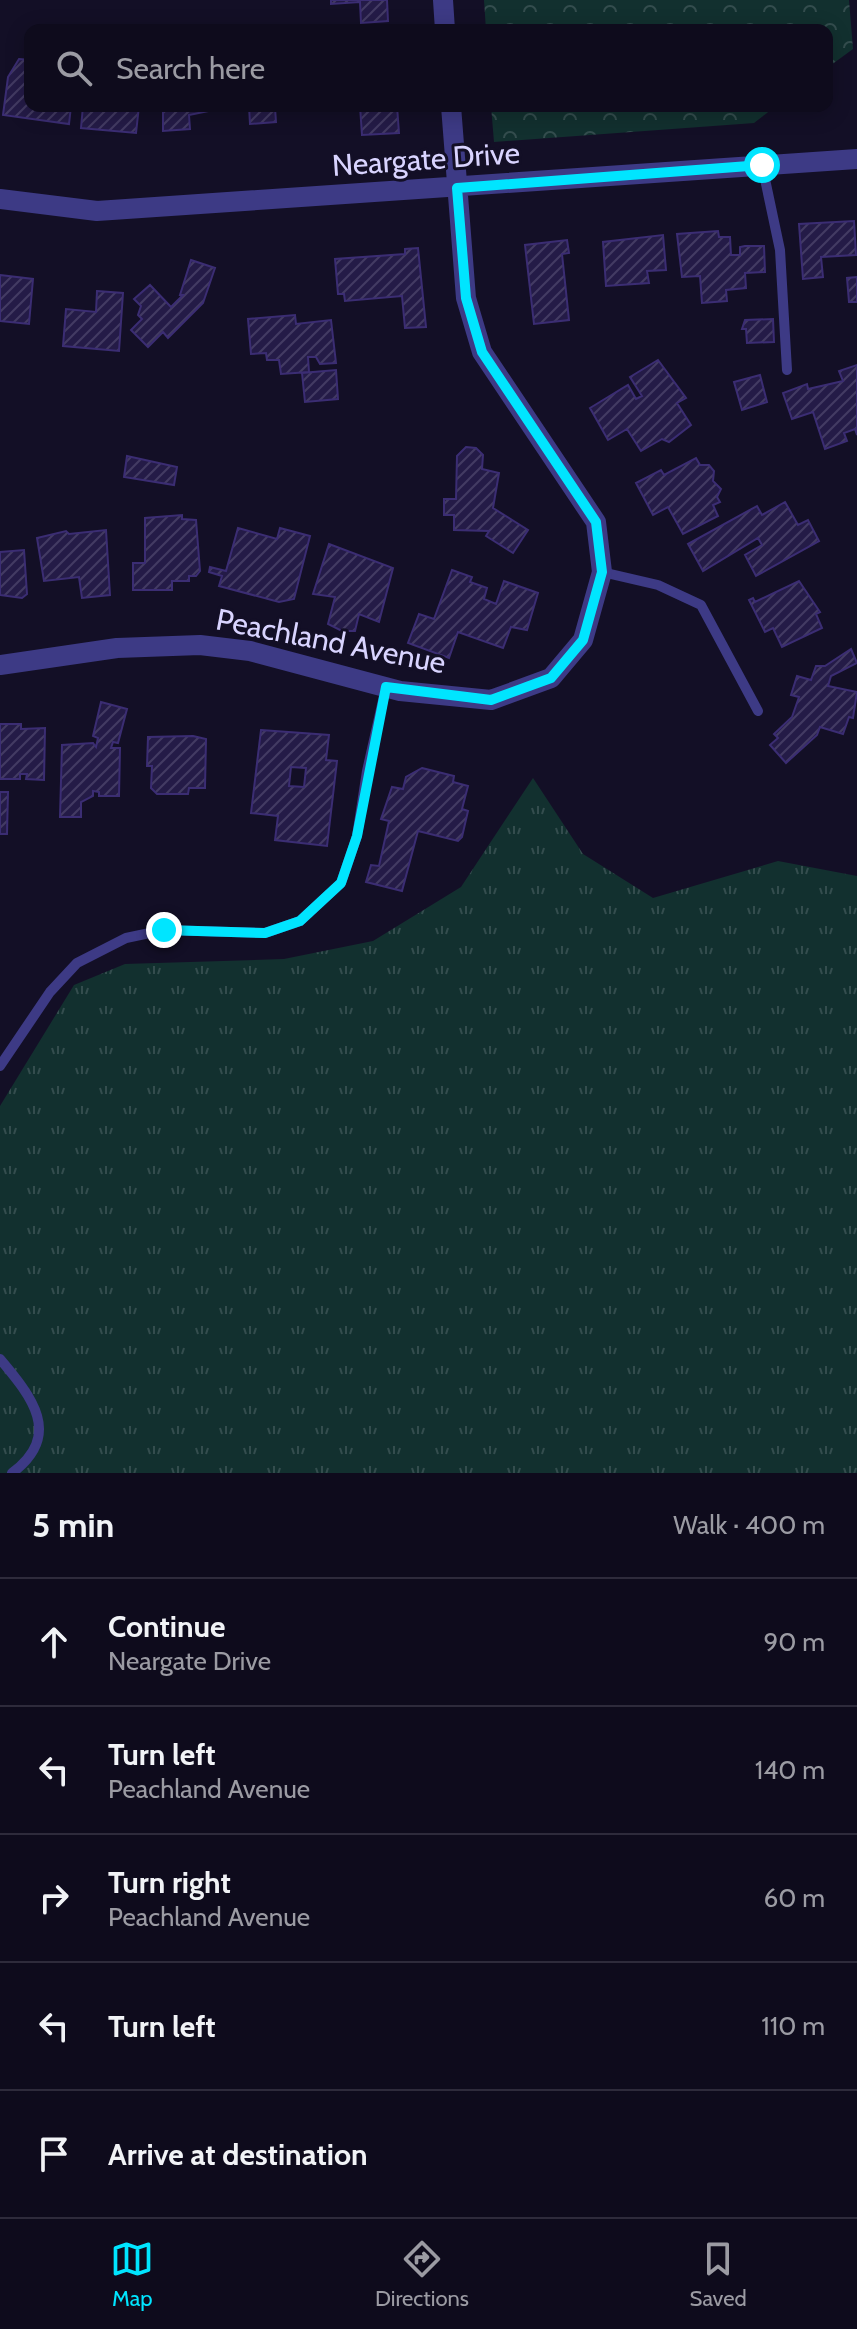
<!DOCTYPE html>
<meta charset="utf-8">
<style>
:root{--surface:#0e0b1c;--page:#1c1929;--text:#f1f3f6;--muted:#9b9ba3;--line:#2e2b3b;--accent:#00e5ff}
body{margin:0;font-family:Cabin,sans-serif;background:var(--page);color:var(--text)}
.stop{position:absolute;width:24px;height:24px;margin:-18px;border:6px solid #00e5ff;border-radius:50%;background:#fff}
.stop.end{background:#00e5ff;border-color:#fff;box-shadow:0 2px 8px #0008}
.list{margin:0;padding:0;list-style:none}
h2{display:flex;justify-content:space-between;align-items:center;height:104px;margin:0;padding:0 32px;font-size:34px}
h2 small{font-size:26px;font-weight:400;color:var(--muted)}
.list li{display:grid;grid-template-columns:52px 1fr auto;gap:24px;align-items:center;box-sizing:border-box;height:128px;padding:0 32px;border-top:2px solid var(--line)}
.list b{display:block;font-size:30px;white-space:nowrap}
.list p{margin:0;font-size:26px;white-space:nowrap;color:var(--muted)}
.list em{font-size:26px;font-style:normal;color:var(--muted)}
.icon{flex:none;width:44px;height:44px;fill:none;stroke:currentColor;stroke-width:2;stroke-linecap:round;stroke-linejoin:round}
.map{position:relative;flex:none;width:857px;height:1473px;overflow:hidden}
.search{position:absolute;background:var(--surface);box-shadow:0 4px 20px #0003;left:24px;right:24px;top:24px;height:88px;display:flex;align-items:center;gap:20px;box-sizing:border-box;padding:0 28px;border-radius:16px;color:var(--muted);font-size:30px}
.sheet{height:744px;background:var(--surface)}
nav{display:flex;justify-content:space-around;align-items:center;box-sizing:border-box;height:112px;border-top:2px solid var(--line);background:var(--surface);font-size:22px;color:var(--muted)}
nav a{display:grid;justify-items:center;gap:4px}
nav .on{color:var(--accent)}
.map>svg:first-child{display:block}
</style>
<div class="map">
<svg width="857" height="1473" viewBox="0 0 857 1473">
<defs>
<pattern id="grass-tufts" width="24" height="20" patternUnits="userSpaceOnUse" patternTransform="scale(2)"><rect width="24" height="20" fill="#12302f"/><path d="M3 7l-1-3M5 7V3M7 7l1-3M15 17l-1-3M17 17v-4M19 17l1-3" fill="none" stroke="#344d4e"/></pattern>
<pattern id="park-crowns" width="20" height="18" patternUnits="userSpaceOnUse" patternTransform="scale(2)"><rect width="20" height="18" fill="#12302f"/><path d="M2 6a3 3 0 1 1 6 0M12 15a3 3 0 1 1 6 0" fill="none" stroke="#344d4e"/></pattern>
<pattern id="building-hatch" width="6" height="6" patternUnits="userSpaceOnUse" patternTransform="scale(2)"><rect width="6" height="6" fill="#241b47"/><path d="M-1 1l2-2M0 6l6-6M5 7l2-2" fill="none" stroke="#433b63"/></pattern>
</defs>
<rect width="100%" height="100%" fill="#130f26"/>
<path fill="url(#grass-tufts)" d="M533 778 583 854 653 898 778 861 857 876V1473H0V1106L74 985 125 964 284 959 373 941 461 887Z"/>
<path fill="url(#park-crowns)" d="M484 0H849L853 49 827 68V30H486Z
M491 106H776L754 123 494 142Z"/>
<path fill="url(#building-hatch)" stroke="#3b2d73" stroke-width="2" fill-rule="evenodd" d="M331 0H387L388 21 361 23 360 2 331 4Z
M19 59 30 60V106H71L69 124 3 115 8 77Z
M83 106H139L136 133 81 128Z
M163 106H233L189 115 190 129 163 131Z
M249 106H297L275 108 276 122 250 124Z
M360 106H397L399 133 362 135Z
M854 221 856 255 821 257 823 277 803 279 799 224Z
M718 231 719 237H730L731 255H740V247L745 246H764L765 272 745 273 746 288 726 290 727 301 702 303 700 276 682 277 677 234Z
M663 235 666 270 647 271 649 283 606 286 603 242Z
M567 240 569 253 562 254 569 320 534 324 525 245Z
M418 248 426 327 405 328 402 296 345 301 344 294H338L335 259 405 254V249Z
M191 260 215 268 203 303 168 338 163 332 148 347 131 330 142 319 138 315 141 306 134 299 150 285 171 307 183 295H180Z
M0 275 33 279 29 324 0 321Z
M857 277V302H849L847 278Z
M97 291 123 293 119 351 63 346 66 309 96 312Z
M295 315 296 324 331 320 336 363 320 364 316 357H308L309 372 281 374 279 360H267L266 353 251 354 248 319Z
M773 319 774 342 747 343 746 329H742L745 320Z
M658 360 686 398 677 403 691 425 669 442 662 439 641 451 627 429 608 440 590 408 628 385 636 399 642 396 630 377Z
M857 365V435L855 429 844 433 847 441 825 449 813 412 792 419 783 393 807 384 808 389 843 381 839 371Z
M336 370 338 399 305 402 302 373Z
M760 375 767 402 742 410 734 382Z
M466 447 476 448 483 455 482 469 499 473 493 508 528 530 513 553 486 536 489 531 454 530V515H444V499H456L457 456Z
M127 456 177 467 174 485 124 477Z
M696 458 700 465H709L714 471 713 481 721 489 717 497 720 502 713 505 718 516 683 534 668 507 653 515 636 483 661 470 664 475Z
M785 502 798 525 808 520 819 541 756 576 745 555 762 545 758 538 703 571 688 544 757 506 762 515Z
M182 515V519L196 520 200 571 196 576H189V581H172V590H133V563H145V518Z
M238 528 277 539 280 528 310 536 294 599 279 602 219 586 222 576 209 572 210 567 226 571Z
M106 530 110 595 82 598 79 577 44 581 37 538 66 531 69 534Z
M329 544 393 568 379 622 359 614 355 631H342L328 624 335 597 313 594Z
M24 550 27 594 22 598 0 595V552Z
M452 570 472 577 470 582 487 588 484 599 496 604 504 581 538 593 527 630 511 627 503 648 458 632 449 658 408 643 419 614 434 619Z
M799 581 820 612 816 614 822 628 782 647 773 628 765 632 749 600 753 598 755 602Z
M851 649 857 663 831 676 828 686 857 692 853 718 849 717 843 734 820 727 817 735 786 763 770 745 778 738 774 734 792 717 799 697 791 695 797 676 811 680 816 666H825Z
M101 702 127 709 118 743 113 742 111 748H120L119 796H99V792L93 791V796L81 802V817H60L62 745 93 743 96 747 98 738 93 736Z
M0 724H21V729L45 728 44 780 26 779 27 774H20V779H0Z
M261 730 329 735 326 760 337 761 327 846 275 840 278 816 251 813ZM291 767 306 768 304 787 289 786Z
M193 736 206 739 205 788H189L188 794H157L151 788 152 766H147L148 737Z
M422 768 454 776 453 782 468 786 462 809 468 811 462 837 458 841 418 831 402 891 366 882 371 865 379 866 389 821 381 819 392 787 403 789 406 777Z
M0 792H8L7 834H0Z"/>
<g fill="none" stroke-linecap="round" stroke-linejoin="round">
<path stroke="#3d3a85" stroke-width="10" d="M762 165 780 250 787 370
M602 572 658 585 701 605 758 711
M0 1066 50 992 77 963 126 938 164 930 265 933 300 921 341 883 357 836 367 771 386 687
M0 1359C32 1397 63 1435 12 1473"/>
<path stroke="#3d3a85" stroke-width="20" d="M443 0 445 30
M0 199 97 211 857 159
M0 665 117 648 200 645 250 651 400 691 491 700 551 678 583 640 602 572 596 522 482 352 466 298 451 106"/>
</g>
<g fill="none" stroke-linecap="round" stroke-linejoin="round">
<path stroke="#00e5ff" stroke-width="10" d="M164 930 265 933 300 921 341 883 357 836 386 687 491 700 551 678 583 640 602 572 596 522 482 352 466 298 457 188 762 165"/>
</g>
<g text-anchor="middle" dominant-baseline="central" stroke-width="6" stroke-linejoin="round" paint-order="stroke">
<g font-size="30" fill="#d9d4ff" stroke="#130f26">
<text transform="translate(426 159) rotate(-4)">Neargate Drive</text>
<text transform="translate(331 641) rotate(11)">Peachland Avenue</text>
</g>
</g>
</svg>
<div class="stop" style="left:762px;top:165px"></div>
<div class="stop end" style="left:164px;top:930px"></div>
<div class="search"><svg class="icon" aria-label="search" viewBox="0 0 24 24"><circle cx="10" cy="10" r="6"/><path d="M15 15l6 6"/></svg>Search here</div>
</div>
<section class="sheet">
<h2>5 min<small>Walk · 400 m</small></h2>
<ul class="list">
<li><svg class="icon" aria-label="ahead" viewBox="0 0 24 24"><path d="M12 20V5M6 11l6-6 6 6"/></svg><div><b>Continue</b><p>Neargate Drive</p></div><em>90 m</em></li>
<li><svg class="icon" aria-label="left" viewBox="0 0 24 24"><path d="M17 20v-9H6M10 6l-5 5 5 5"/></svg><div><b>Turn left</b><p>Peachland Avenue</p></div><em>140 m</em></li>
<li><svg class="icon" aria-label="right" viewBox="0 0 24 24"><path d="M7 20v-9h11M14 6l5 5-5 5"/></svg><div><b>Turn right</b><p>Peachland Avenue</p></div><em>60 m</em></li>
<li><svg class="icon" aria-label="left" viewBox="0 0 24 24"><path d="M17 20v-9H6M10 6l-5 5 5 5"/></svg><div><b>Turn left</b></div><em>110 m</em></li>
<li><svg class="icon" aria-label="arrive" viewBox="0 0 24 24"><path d="M6 21V4h12l-3 4 3 4H6"/></svg><div><b>Arrive at destination</b></div></li>
</ul>
</section>
<nav>
<a class="on"><svg class="icon" aria-label="map" viewBox="0 0 24 24"><path d="M3 6l6-2 6 2 6-2v14l-6 2-6-2-6 2zM9 4v14M15 6v14"/></svg>Map</a>
<a><svg class="icon" aria-label="directions" viewBox="0 0 24 24"><path d="M12 3l9 9-9 9-9-9zM9 14v-3h6M13 9l2 2-2 2"/></svg>Directions</a>
<a><svg class="icon" aria-label="saved" viewBox="0 0 24 24"><path d="M7 4h10v16l-5-4-5 4z"/></svg>Saved</a>
</nav>
